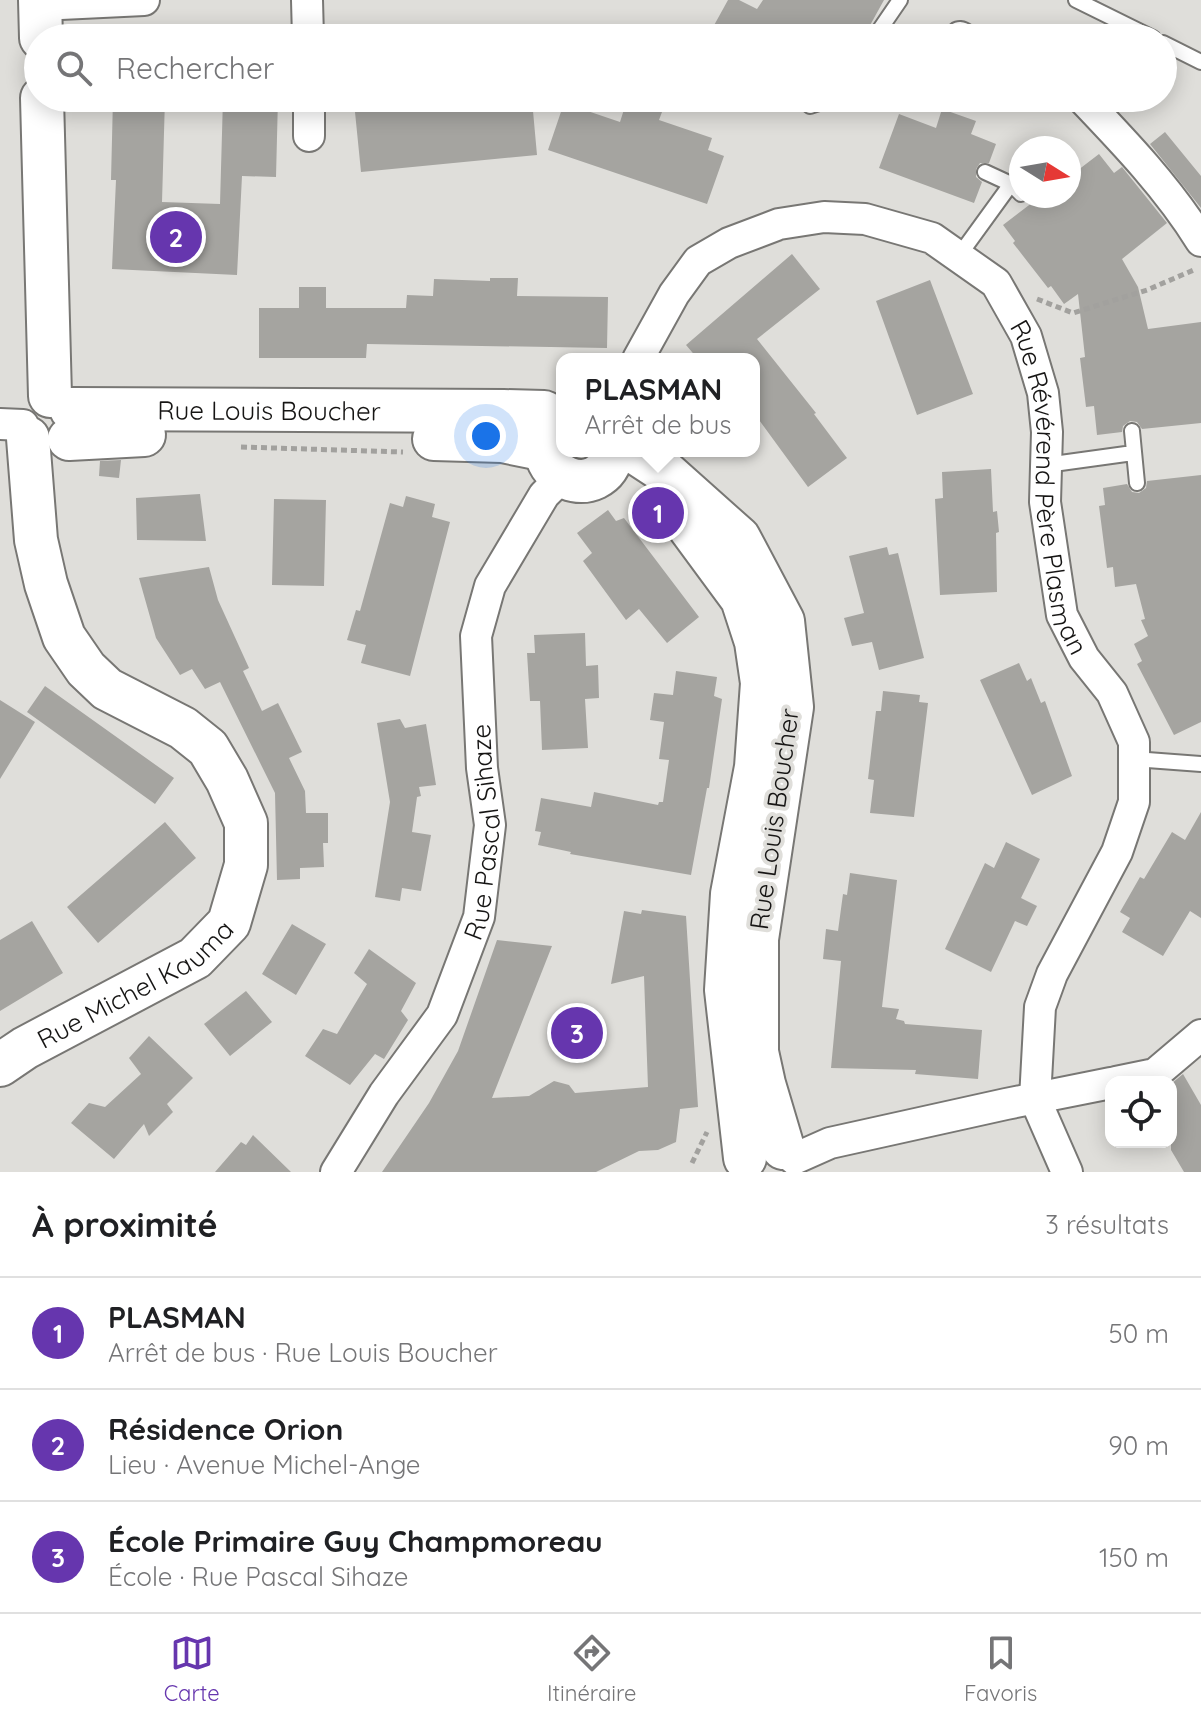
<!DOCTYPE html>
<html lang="fr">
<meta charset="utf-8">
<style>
:root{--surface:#fff;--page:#f6f6f6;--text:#202124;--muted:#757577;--line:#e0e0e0;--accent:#6636ae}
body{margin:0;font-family:Quicksand,sans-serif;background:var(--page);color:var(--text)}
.controls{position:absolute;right:24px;bottom:24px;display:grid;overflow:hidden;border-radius:16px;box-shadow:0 4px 20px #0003}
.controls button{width:72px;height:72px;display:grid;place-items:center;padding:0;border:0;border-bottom:2px solid var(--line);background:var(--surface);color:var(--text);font:40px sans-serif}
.compass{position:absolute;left:1009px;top:136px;width:72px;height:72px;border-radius:50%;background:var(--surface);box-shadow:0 4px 20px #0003;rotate:101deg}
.you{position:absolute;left:486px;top:436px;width:28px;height:28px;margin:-20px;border:6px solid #fff;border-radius:50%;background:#1a73e8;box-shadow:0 0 0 12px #1a73e833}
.badge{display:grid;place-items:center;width:52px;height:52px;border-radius:50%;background:var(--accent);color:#fff;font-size:26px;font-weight:700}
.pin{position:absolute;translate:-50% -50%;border:4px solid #fff;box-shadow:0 2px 8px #0006}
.popup{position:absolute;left:556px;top:353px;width:204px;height:104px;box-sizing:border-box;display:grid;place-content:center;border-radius:16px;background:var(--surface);filter:drop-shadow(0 2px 6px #0005);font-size:26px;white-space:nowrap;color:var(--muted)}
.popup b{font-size:30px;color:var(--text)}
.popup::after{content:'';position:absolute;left:50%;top:100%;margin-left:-16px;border:16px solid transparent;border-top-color:var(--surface)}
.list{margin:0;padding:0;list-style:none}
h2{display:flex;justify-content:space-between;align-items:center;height:104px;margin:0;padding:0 32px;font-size:34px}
h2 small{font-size:26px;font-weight:400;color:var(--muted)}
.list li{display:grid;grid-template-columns:52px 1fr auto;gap:24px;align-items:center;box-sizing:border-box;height:112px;padding:0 32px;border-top:2px solid var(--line)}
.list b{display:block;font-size:30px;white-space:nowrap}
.list p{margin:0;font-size:26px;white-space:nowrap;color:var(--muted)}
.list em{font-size:26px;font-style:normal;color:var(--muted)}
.icon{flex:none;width:44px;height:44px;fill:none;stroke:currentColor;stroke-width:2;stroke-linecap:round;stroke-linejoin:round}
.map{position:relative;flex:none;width:1201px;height:1172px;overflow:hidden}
.search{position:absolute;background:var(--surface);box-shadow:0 4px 20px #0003;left:24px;right:24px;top:24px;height:88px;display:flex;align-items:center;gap:20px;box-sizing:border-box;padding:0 28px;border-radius:44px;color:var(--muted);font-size:30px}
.sheet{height:440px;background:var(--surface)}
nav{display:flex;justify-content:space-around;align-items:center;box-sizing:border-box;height:112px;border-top:2px solid var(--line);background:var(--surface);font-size:22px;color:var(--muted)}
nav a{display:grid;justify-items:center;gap:4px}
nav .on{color:var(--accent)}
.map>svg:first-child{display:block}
</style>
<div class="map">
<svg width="1201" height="1172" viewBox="0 0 1201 1172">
<rect width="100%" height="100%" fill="#dfdeda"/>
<path fill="#a5a4a0" d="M728 0H739L757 9 763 0H884L863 38H707Z
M113 98H165L162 202 220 204 223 98H278L276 177 242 176 237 275 112 269 116 180H111Z
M407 98H510V103L532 100 537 155 361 172 354 102Z
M627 100 662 112 659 120 712 138 708 150 724 156 707 204 548 150 564 103 620 122Z
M942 109 976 121 971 134 996 144 989 163H980L976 169V177L982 182 974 203 879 168 899 114 936 128Z
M1165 132 1201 176V208L1150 144Z
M1099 154 1114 173 1122 167 1167 223 1122 259 1138 287 1148 329 1201 322V423L1142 429 1137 422 1130 421 1123 426 1122 432 1097 435 1094 406 1086 407 1080 358 1085 357 1078 294 1064 304 1051 286 1048 288 1013 243 1015 241 1003 225 1041 196H1069V177Z
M792 254 820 289 757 339 816 413 814 414 847 458 808 487 754 413V359H698L686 345Z
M490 278H518L517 296 608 297 607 348 367 344 366 358H259V308H299V287H326V308H406L407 295 433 296 434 279 490 281Z
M930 280 973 394 917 415 876 301Z
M121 460 119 478 99 476 100 461Z
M991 469 993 512 997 511 999 532 996 533 997 592 940 595 935 499 943 498 942 472Z
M1201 475V722L1174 735 1137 664 1142 661 1134 644 1148 636 1141 620 1145 619 1136 584 1115 587 1113 567 1107 568 1099 506 1105 505 1103 488 1127 484 1132 492 1139 493 1146 488 1147 481Z
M200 494 206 541 137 540 136 498Z
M406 496 435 504 432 517 450 522 410 676 361 663 366 645 347 640 356 610 360 611 390 503 403 507Z
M274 499 326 500 324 586 272 585Z
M608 510 616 521 624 518 699 617 667 643 639 609 626 620 583 561 592 553 577 533Z
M887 547 889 555 898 553 924 658 879 670 872 642 852 646 844 618 864 613 849 556Z
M209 567 218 600 249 668 243 671 262 711 278 703 302 752 289 758 305 791 306 813H328V843H323L324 867 300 868V879L277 880 275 793 220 682 205 689 192 669 180 675 156 638 139 578Z
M585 633 586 666 598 665 599 698 585 699 588 748 542 750 540 701H530L527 653H535L534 635Z
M1019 663 1027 681 1031 678 1041 703 1045 701 1072 776 1032 795 980 680Z
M676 671 717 677 714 696 722 699 709 788H707L691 875 570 854 571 852 538 845 541 832 535 831 541 798 591 807 594 792 658 805 659 802H663L669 760 659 759 664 722 650 720 654 693 673 695Z
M45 686 174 778 155 804 27 712Z
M883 691 920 695 919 702 928 703 914 817 870 813 874 780 868 779 876 711H881Z
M0 700 35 722 0 779Z
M400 719 405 728 426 724 436 785 419 787 421 796 417 797 412 832 431 835 421 891 402 888 400 901 375 897 390 802 377 723Z
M1201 812V918L1190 911 1163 956 1122 932 1130 918 1120 912 1140 877 1144 879 1172 832 1185 840Z
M165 822 196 858 98 943 67 907Z
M1006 842 1040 859 1021 898 1037 906 1027 926 1015 921 991 972 945 949 985 863 994 868Z
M850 873 897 880 882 1007 899 1009 896 1019 904 1021 905 1024 982 1030 978 1079 915 1074 916 1070 831 1068 841 961 823 959 826 929 838 931 843 894 847 895Z
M642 910 686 916 698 1107 680 1109 676 1142 658 1150 639 1151 596 1172H382L429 1103 458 1051 497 940 552 946 492 1098 529 1096 554 1081 569 1085 575 1093 648 1087 644 976 611 984 624 911 641 914Z
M32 921 63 973 0 1011V940Z
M292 924 326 944 296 995 262 974Z
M369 949 416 983 401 1011 408 1020 384 1059 375 1054 350 1085 305 1056 323 1029 337 1034 367 984 354 973Z
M246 991 272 1022 230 1056 204 1024Z
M149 1036 193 1078 167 1104 173 1112 149 1136 144 1124 114 1159 71 1123 89 1103 105 1107 141 1074 129 1058Z
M1183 1074 1201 1105V1172H1184L1171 1150V1084Z
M253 1135 291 1172H215L241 1142 246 1145Z"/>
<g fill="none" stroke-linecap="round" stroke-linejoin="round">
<defs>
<path id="lane" d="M1076 0 1153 38
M874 38 900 0
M1163 43 1201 62
M810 106 834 98
M985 172 1011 184 1021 194
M958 257 1011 184
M1132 431 1137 483
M1046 465 1133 453
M1134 759 1201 764"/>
<g id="street">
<path d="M307 0 308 38"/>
<path d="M40 5 144 0"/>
<path d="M960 37 962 38"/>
<path d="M309 98V136"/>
<path d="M1082 98C1125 143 1168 188 1201 241"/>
<path id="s1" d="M638 359 674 294 698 261 729 243 779 224 824 217 865 219 932 238 996 283 1026 336 1043 393 1047 432 1045 502 1062 615 1084 658 1112 693 1134 742V802L1117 852 1052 974 1040 1007 1035 1099 1067 1172"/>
<path d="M0 424 23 425"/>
<path d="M1116 1082 1155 1074 1201 1035"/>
<path d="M794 1159 830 1143 1006 1104 1111 1083"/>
<path id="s2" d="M336 1172 384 1094 442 1015 479 917 490 825 482 768 476 636 490 586 544 495 562 477"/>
</g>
<g id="secondary">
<path d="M40 0 41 38"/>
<path d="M42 98 50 396"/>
<path id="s3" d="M71 409 504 411 544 412 560 420"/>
<path d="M554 426C520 476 604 507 613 451"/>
<path d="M69 439 144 435"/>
<path d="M434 439 502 441 546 450"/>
<path d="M633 451 665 472 739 538 783 621 792 707 757 939V1052L764 1084 783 1148"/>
<path d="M665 505 686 523 742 599 756 642 762 683 756 767 732 894 726 990 745 1158"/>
<path id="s4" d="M0 1065 25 1048 195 958 229 923 246 865V823L227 780 208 748 183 728 107 689 86 669 64 637 46 584 36 540 28 438"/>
</g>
</defs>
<use href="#lane" stroke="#787774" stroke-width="18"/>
<use href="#street" stroke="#787774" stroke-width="34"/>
<use href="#secondary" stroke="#787774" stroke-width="46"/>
<path stroke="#a2a19e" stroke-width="5" stroke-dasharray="6 4" stroke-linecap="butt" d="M1037 299 1073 313 1147 290 1196 269
M241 447 403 452
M692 1163 707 1132"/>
<use href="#lane" stroke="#fff" stroke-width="14"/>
<use href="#street" stroke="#fff" stroke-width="30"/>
<use href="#secondary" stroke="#fff" stroke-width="42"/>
</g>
<g text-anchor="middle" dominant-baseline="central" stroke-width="8" stroke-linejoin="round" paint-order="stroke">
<g font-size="26" fill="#161514" stroke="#dfdeda">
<text stroke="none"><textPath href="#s3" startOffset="198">Rue Louis Boucher</textPath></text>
<text stroke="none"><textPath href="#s1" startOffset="654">Rue Révérend Père Plasman</textPath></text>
<text transform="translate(774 819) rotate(-82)">Rue Louis Boucher</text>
<text stroke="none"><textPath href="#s2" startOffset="380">Rue Pascal Sihaze</textPath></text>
<text stroke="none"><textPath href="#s4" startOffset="158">Rue Michel Kauma</textPath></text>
</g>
</g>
</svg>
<div class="controls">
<button><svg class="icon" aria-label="locate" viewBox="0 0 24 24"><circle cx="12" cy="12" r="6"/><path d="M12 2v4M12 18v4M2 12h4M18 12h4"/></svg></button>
</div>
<svg class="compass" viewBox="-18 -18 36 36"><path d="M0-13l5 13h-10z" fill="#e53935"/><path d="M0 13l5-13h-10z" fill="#757577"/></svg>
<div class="you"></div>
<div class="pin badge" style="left:658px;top:513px">1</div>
<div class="popup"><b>PLASMAN</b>Arrêt de bus</div>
<div class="pin badge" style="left:176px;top:237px">2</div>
<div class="pin badge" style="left:577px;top:1033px">3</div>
<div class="search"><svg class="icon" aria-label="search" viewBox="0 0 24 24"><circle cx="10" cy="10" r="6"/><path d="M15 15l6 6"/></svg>Rechercher</div>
</div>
<section class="sheet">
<h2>À proximité<small>3 résultats</small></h2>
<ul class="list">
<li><span class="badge">1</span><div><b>PLASMAN</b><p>Arrêt de bus · Rue Louis Boucher</p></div><em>50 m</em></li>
<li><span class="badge">2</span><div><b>Résidence Orion</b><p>Lieu · Avenue Michel-Ange</p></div><em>90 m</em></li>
<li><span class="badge">3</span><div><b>École Primaire Guy Champmoreau</b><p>École · Rue Pascal Sihaze</p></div><em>150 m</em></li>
</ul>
</section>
<nav>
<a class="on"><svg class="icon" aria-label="map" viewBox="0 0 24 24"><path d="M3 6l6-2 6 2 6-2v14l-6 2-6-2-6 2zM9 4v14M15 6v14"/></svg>Carte</a>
<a><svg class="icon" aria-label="directions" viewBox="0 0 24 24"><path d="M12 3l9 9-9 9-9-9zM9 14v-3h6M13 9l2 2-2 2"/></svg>Itinéraire</a>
<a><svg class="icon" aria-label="saved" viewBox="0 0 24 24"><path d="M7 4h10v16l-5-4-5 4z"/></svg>Favoris</a>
</nav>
